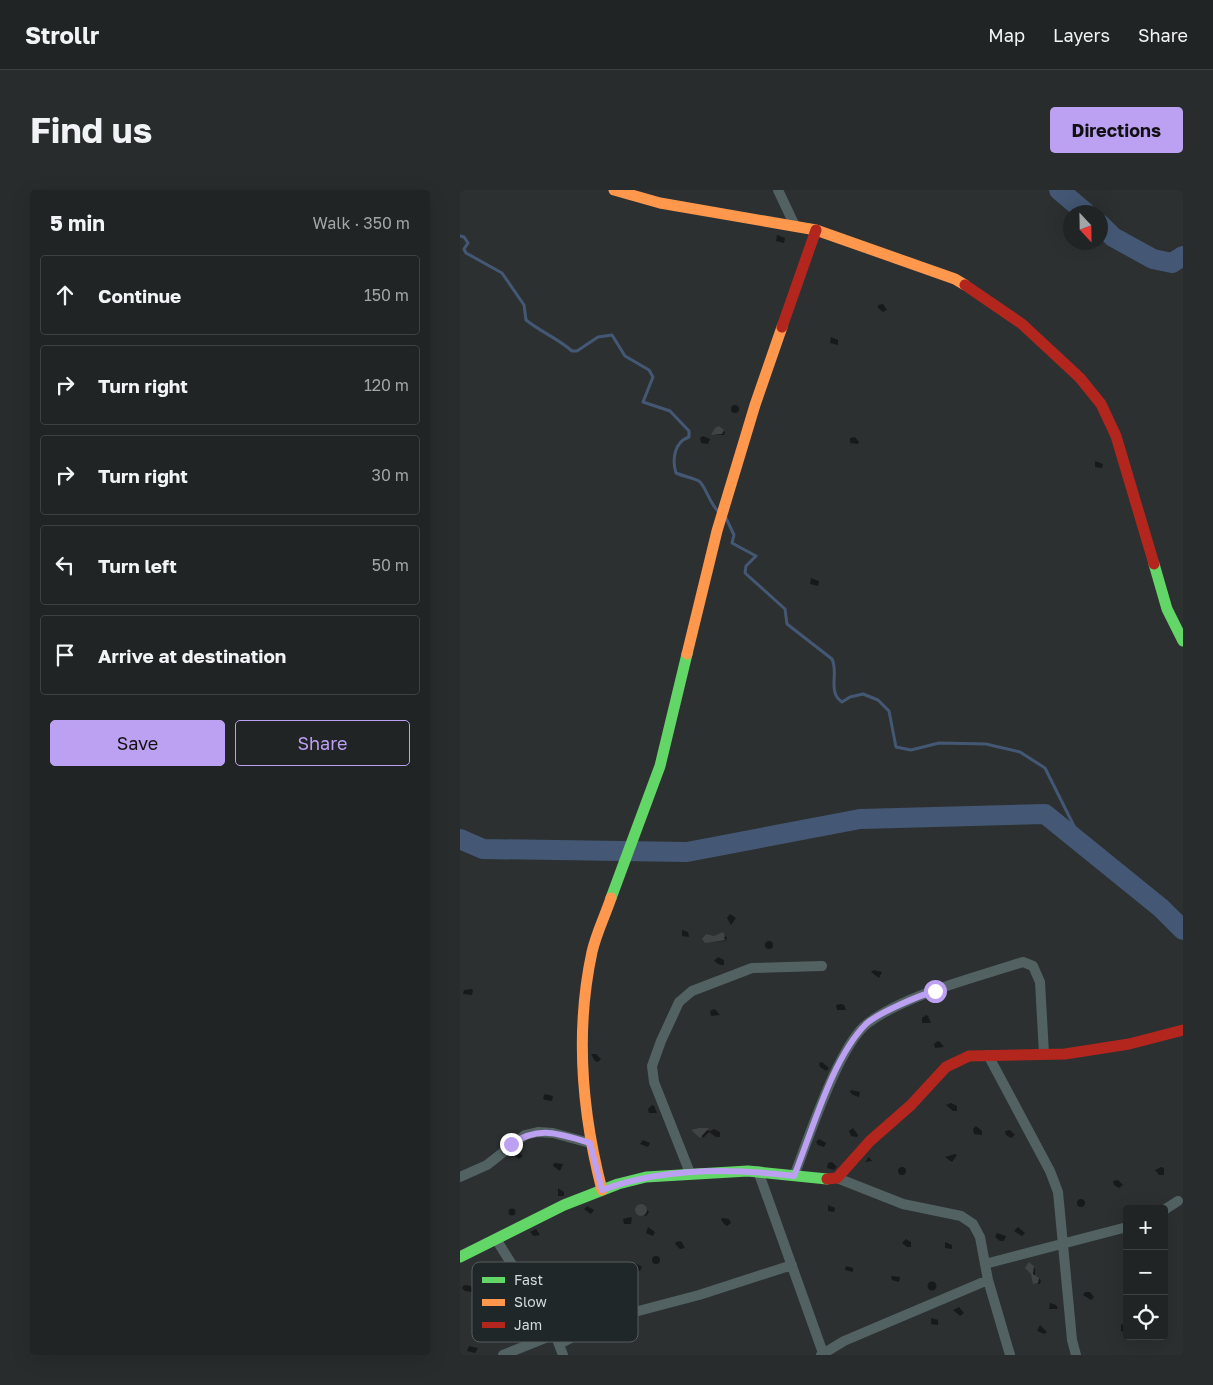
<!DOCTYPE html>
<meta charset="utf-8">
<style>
:root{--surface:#212425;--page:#292c2d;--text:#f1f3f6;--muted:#a2a4a7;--line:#3e4142;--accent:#bca0f2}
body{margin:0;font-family:"Golos Text",sans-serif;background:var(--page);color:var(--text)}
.controls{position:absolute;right:15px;bottom:15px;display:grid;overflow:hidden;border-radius:5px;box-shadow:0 5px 20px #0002}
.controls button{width:45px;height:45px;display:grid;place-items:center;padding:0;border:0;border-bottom:1px solid var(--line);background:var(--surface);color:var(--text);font:25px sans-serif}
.compass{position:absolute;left:603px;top:15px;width:45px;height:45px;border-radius:50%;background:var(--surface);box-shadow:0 5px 20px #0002;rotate:158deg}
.stop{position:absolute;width:15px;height:15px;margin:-11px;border:4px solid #bca0f2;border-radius:50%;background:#fff}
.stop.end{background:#bca0f2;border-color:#fff;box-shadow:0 1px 5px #0008}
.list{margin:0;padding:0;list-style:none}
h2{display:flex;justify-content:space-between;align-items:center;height:65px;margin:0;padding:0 20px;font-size:21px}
h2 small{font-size:16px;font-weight:400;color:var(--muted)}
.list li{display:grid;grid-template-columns:32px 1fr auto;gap:15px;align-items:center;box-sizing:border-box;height:80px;margin:0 10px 10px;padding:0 10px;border:1px solid var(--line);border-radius:5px}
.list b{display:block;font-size:19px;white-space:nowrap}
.list em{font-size:16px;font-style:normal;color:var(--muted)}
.actions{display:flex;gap:10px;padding:15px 20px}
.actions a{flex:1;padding:11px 0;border:1px solid var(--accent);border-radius:5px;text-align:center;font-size:18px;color:var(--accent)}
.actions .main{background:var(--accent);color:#111}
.icon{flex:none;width:28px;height:28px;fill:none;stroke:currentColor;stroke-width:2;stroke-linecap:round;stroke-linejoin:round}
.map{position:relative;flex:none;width:723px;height:1165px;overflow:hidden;border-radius:5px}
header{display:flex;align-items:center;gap:30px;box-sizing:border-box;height:70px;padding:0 25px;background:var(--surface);border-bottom:1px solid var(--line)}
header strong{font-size:24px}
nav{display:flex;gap:28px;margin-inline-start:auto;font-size:18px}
.intro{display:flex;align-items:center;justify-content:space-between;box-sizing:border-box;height:120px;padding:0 30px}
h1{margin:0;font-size:35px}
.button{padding:12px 22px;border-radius:5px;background:var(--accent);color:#111;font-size:18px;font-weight:700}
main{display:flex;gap:30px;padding:0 30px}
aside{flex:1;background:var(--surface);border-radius:5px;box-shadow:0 5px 20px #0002}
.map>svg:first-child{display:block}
</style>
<header>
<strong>Strollr</strong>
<nav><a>Map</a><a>Layers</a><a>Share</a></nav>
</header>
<div class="intro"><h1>Find us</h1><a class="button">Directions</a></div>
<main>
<aside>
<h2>5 min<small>Walk · 350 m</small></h2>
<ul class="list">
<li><svg class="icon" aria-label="ahead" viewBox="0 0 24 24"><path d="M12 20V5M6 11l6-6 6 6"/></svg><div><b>Continue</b></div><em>150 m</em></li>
<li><svg class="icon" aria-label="right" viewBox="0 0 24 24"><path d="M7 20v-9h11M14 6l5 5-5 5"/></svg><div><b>Turn right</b></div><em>120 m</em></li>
<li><svg class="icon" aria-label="right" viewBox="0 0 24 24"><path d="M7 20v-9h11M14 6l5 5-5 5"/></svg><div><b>Turn right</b></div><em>30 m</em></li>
<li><svg class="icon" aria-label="left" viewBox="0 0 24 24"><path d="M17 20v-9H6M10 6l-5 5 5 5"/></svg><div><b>Turn left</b></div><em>50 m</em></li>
<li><svg class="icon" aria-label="arrive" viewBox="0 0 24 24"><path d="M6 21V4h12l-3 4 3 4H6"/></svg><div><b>Arrive at destination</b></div></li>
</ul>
<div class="actions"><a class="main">Save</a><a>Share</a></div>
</aside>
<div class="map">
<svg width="723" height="1165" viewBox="0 0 723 1165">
<rect width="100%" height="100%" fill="#2c3031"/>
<path fill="#0007" d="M317 45 325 48 324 53 316 51Z
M423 114 427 120 423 122 418 118V115Z
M371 147 378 150V155L370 153Z
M271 219a4 4 0 1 1 8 0a4 4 0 1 1-8 0Z
M261 239 265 242 264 245H253Z
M243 246 250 249 248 254 241 253 240 248Z
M395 247 399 252 398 254 390 253V248Z
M635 271 643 274 642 278 635 277Z
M351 388 359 391 358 396 350 394Z
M270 724 276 728 271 735 267 728Z
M222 740 228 742 229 747 222 746Z
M263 743 267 748 266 751 246 752Z
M305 755a4 4 0 1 1 8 0a4 4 0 1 1-8 0Z
M258 767 264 770V775H260L254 771Z
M414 780 422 782 419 788 411 782Z
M11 799 13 800 12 805 3 804 4 800Z
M381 814 384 815 386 820H377L376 815Z
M254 819 256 820 260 825 251 826 250 821Z
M466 825 468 826 471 833H462V828Z
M478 851 480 852 484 857 475 858 474 854Z
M131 864H136L141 869 138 872 135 871Z
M362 872 369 878 366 881 360 877 359 873Z
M391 900 400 902 399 907 393 905 390 902Z
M85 904 93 906 92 911 85 910 83 908Z
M491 913 497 916V921H493L486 915Z
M192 915 194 916 197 923H189L188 919Z
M516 936 522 941V945L514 944 513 939Z
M393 938 398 945 397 947 391 946 389 941Z
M239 939 251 941 254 939 260 942V947H256L249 942 243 948Z
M550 940 555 945 551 948 546 945 545 941Z
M359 949 366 953 364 957 358 955 356 952Z
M183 950 190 953 188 957 180 954Z
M58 961 63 966 59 969 53 965Z
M495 964 497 965 492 972 485 967Z
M409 967 412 971 405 972Z
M372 972 377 977 374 980 367 978 368 973Z
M94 973 103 974 100 981 93 976Z
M701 977 704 978V985H699L695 980Z
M438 981a4 4 0 1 1 8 0a4 4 0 1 1-8 0Z
M658 990 663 995 659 998 654 995 653 991Z
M98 998 104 1002V1006H98Z
M617 1013a4 4 0 1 1 8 0a4 4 0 1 1-8 0Z
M368 1015 375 1018 374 1022 368 1021Z
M127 1016 134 1020 131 1024 124 1019Z
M184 1016 189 1022 186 1026 176 1023 178 1017Z
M48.5 1022a3.5 3.5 0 1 1 7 0a3.5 3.5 0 1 1-7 0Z
M170 1027 172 1028 171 1034H164L163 1029Z
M262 1028 269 1029 271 1033 267 1036 265 1035 261 1030Z
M188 1037 195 1042 193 1046 186 1043Z
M558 1037 565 1043 562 1046 554 1041Z
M76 1039 80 1045 74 1046 70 1042Z
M537 1043 546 1046 544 1051H540L535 1047Z
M446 1049 451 1052V1057H447L442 1053Z
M221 1051 225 1058 220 1059 215 1054 216 1052Z
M485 1052 492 1055V1059L485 1058Z
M192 1070a4 4 0 1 1 8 0a4 4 0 1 1-8 0Z
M175 1073 182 1077 180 1081 173 1079Z
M572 1075 575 1079V1086L581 1090 580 1094 574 1093Z
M386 1076 393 1078V1082L385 1080Z
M431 1086 440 1087 439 1092 432 1090Z
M467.5 1096a4.5 4.5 0 1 1 9 0a4.5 4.5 0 1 1-9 0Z
M4 1095 11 1096 13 1102 5 1101 2 1098Z
M625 1102H630L634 1107 631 1110 623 1105Z
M590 1113 596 1115 598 1119H589Z
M499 1117 504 1123 500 1126 493 1120Z
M471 1128 478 1130V1135L471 1134Z
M661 1134 667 1136V1143L661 1141Z
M580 1135 587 1142 584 1144 577 1141Z
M9 1156 18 1158 15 1163 7 1161Z"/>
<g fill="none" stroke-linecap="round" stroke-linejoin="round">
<path stroke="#445875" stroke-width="3" d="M0 46 4 47 8 53 4 59 6 63 42 83 64 115 66 130C81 142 97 148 112 161H117L138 147 152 145 165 166 189 180 193 187 183 212 210 221 229 241V247C214 252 212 270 216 283 223 286 233 288 239 291 245 295 250 314 258 321
M266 328 274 345 272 353 296 366 286 376 285 383 325 419 327 434 372 469C379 483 367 502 382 512L390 507 403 504 418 510 429 521 436 557 451 560 479 553 526 554 560 562 585 578 624 656"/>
<path stroke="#445875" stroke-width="20" d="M599 0 625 22
M640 34 653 47 693 69 712 73 723 66
M0 649 23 659 227 662 400 629 585 624 701 718 723 740"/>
</g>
<path fill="#414445" d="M259 236 264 240 262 244 251 245 255 238Z
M263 742 265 746 264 749 267 750 245 753 242 749 246 744 254 746Z
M239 938H249L240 948 231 940Z
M175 1020a6 6 0 1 1 12 0a6 6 0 1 1-12 0Z
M569 1072 574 1076 573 1084 579 1088 578 1093 573 1094 571 1084 565 1078Z"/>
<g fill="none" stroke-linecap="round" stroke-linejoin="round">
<path stroke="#526262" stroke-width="10" d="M318 0 335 36
M528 865 590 981 598 1002 612 1150 616 1165
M298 981 363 1163
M230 983 194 892 192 876 201 851 219 812 232 801 292 778 362 776
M334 986C348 950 379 854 408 833 447 804 517 787 563 772L573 776 580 792 584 864
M0 987 27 975 65 945 78 942 93 943 130 953
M377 988 443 1014 501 1026 513 1034 520 1047 528 1090 550 1165
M704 1020 718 1011
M36 1049 95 1144 103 1165
M525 1074 667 1037
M99 1154 148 1129 239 1105 332 1075
M43 1165 95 1144
M361 1165 384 1151 528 1090"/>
<path stroke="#63d668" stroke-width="11" d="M694 374 707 419 723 451
M151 708 200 576 227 464
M0 1067 104 1015 158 994 186 987 288 981 367 989"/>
<path stroke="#ff974d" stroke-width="11" d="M154 0 200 13 356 40 495 89 505 95
M227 464 257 341 295 215 322 137
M142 1000C122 923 115 841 132 762 136 744 145 726 151 708"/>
<path stroke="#b3261e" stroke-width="11" d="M505 95 562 134 620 188 641 214 656 246 694 374
M322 137 356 40
M367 989 377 988 410 951 451 915 486 877 509 866 605 864 669 854 723 840"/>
</g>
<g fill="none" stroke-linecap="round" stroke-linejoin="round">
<path stroke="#bca0f2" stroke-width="6" d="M51 954C80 935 99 944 130 953L142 1000C202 978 272 978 334 986 352 942 372 868 406 834 418 823 458 806 475 801"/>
</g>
<rect x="12" y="1072" width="166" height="80" rx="8" fill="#202729" stroke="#565d5f" stroke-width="1"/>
<rect x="22" y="1087" width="23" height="6" fill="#63d668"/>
<rect x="22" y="1109" width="23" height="7" fill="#ff974d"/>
<rect x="22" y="1132" width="23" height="6" fill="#b3261e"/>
<g font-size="14" fill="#d5dadc">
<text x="54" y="1095">Fast</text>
<text x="54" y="1117">Slow</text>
<text x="54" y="1140">Jam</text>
</g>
</svg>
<div class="controls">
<button>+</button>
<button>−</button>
<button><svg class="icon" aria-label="locate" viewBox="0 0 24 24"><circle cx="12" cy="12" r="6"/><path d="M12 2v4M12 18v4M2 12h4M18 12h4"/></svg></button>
</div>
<svg class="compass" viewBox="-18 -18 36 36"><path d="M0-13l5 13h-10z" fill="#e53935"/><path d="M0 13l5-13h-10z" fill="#a2a4a7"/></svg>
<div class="stop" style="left:475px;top:801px"></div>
<div class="stop end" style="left:51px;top:954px"></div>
</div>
</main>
